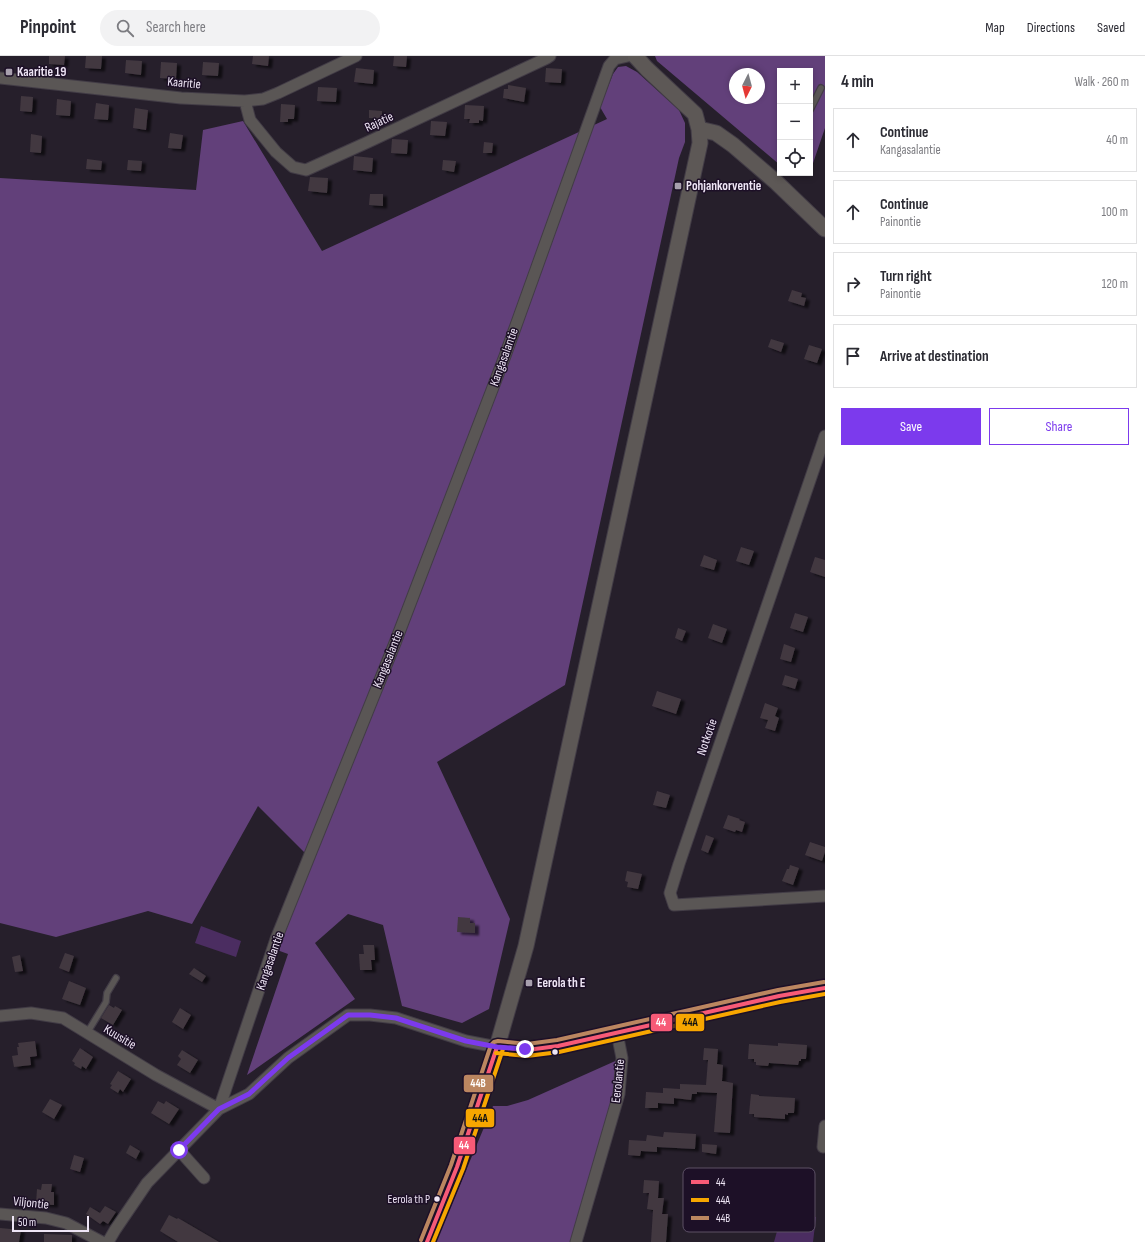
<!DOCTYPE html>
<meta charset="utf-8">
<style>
:root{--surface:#fff;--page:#f2f2f3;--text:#2b2b33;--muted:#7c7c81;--line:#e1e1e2;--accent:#7c3aed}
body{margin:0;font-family:"Sofia Sans Condensed",sans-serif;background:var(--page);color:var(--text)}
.controls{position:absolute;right:12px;top:12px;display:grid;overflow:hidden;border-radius:0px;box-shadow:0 2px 6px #0003}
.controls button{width:36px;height:36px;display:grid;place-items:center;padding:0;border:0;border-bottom:1px solid var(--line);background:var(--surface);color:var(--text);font:20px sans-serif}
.compass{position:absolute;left:729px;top:12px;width:36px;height:36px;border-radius:50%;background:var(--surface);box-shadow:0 2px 6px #0003;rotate:186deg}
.scale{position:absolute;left:12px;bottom:10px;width:77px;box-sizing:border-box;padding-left:4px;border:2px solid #eee5f5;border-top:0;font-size:11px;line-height:14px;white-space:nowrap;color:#eee5f5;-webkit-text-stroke:3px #1d1027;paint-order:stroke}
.stop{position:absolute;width:12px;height:12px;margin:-9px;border:3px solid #7c3aed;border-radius:50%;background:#fff}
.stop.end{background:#7c3aed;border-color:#fff;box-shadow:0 1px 4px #0008}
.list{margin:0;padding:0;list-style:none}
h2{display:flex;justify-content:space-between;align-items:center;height:52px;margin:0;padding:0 16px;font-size:17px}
h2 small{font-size:13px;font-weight:400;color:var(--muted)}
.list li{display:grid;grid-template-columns:26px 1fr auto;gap:12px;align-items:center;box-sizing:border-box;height:64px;margin:0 8px 8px;padding:0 8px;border:1px solid var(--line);border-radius:0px}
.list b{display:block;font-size:15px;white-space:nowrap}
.list p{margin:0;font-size:13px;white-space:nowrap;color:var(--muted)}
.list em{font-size:13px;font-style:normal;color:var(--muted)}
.actions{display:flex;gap:8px;padding:12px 16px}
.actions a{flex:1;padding:9px 0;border:1px solid var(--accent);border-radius:0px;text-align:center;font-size:14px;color:var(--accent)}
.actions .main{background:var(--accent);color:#fff}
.icon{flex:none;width:22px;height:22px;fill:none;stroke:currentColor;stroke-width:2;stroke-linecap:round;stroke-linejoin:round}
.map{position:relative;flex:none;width:825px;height:1186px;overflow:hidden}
header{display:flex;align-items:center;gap:24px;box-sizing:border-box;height:56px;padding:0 20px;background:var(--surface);border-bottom:1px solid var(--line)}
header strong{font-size:19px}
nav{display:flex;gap:22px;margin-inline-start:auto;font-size:14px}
.search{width:280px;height:36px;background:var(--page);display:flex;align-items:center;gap:10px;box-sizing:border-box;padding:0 14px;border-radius:22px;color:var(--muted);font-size:15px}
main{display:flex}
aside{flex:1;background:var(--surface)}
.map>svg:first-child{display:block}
</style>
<header>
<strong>Pinpoint</strong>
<div class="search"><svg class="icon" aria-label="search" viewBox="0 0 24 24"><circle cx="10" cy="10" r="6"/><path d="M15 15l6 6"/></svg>Search here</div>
<nav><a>Map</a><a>Directions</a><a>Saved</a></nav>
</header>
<main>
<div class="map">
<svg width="825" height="1186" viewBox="0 0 825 1186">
<defs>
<filter id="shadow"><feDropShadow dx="4" dy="2.5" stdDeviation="1" flood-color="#0009"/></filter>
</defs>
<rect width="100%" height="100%" fill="#261f2b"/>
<path fill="#4b2d61" d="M201 870 241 885 236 901 195 887Z
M781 1161H816L813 1186H774Z"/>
<path fill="#62407a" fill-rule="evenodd" d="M655 0H825V72L810 116V15H780V109L657 5ZM735 18H759V42H735Z
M626 10 637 16 679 54 685 67V86L679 102 565 629 437 706 510 863 489 953 462 967 402 950 383 869 348 858 315 887 355 943 247 1019 288 898 277 894 309 801 258 750 192 868 148 855 56 881 0 867V122L196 134 203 74 243 65 322 195 607 63 600 51 613 18 618 11Z
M622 1002 619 1038 576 1186H436L493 1050H507L528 1044Z"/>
<path fill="#423840" filter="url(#shadow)" d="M49 0H65L64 9 49 8Z
M86 0H102L101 13 85 12Z
M253 0H269L268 10 252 8Z
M394 0H407L406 11 393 10Z
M126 4 142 5 141 19 125 17Z
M161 6 177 7 176 23 160 22Z
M203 6 219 7 218 20 202 19Z
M356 12 374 14 373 28 354 26Z
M546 12 562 13 561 27 545 26Z
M508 29 526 32 524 46 503 42 504 33H508Z
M318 31 337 32 336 46 317 45Z
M21 40 33 41 32 56 20 55Z
M57 43 71 45 70 60 56 59Z
M96 47 109 49 108 64 94 63Z
M281 48 295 49 294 63H288V66H280Z
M465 49 484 50 483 65 479 64V67H469L470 63H464Z
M135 52 148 54 146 74 133 72Z
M369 54 382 55V63L369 62Z
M431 65 447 66 445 80 430 79Z
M170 77 183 79 181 93 168 92Z
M31 78 42 80 41 97 30 96Z
M392 83 408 84 407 98 391 97Z
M484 86 493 87 492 97H483Z
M354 100 373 102 372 116 353 114Z
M87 103 102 105 101 114 86 113Z
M128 104 142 105 141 115 127 114Z
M443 104 456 105 454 116 442 114Z
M310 121 328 122 327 137 308 135Z
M370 138H383V150L369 149Z
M792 234 802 237 801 241 806 242 804 250 788 245Z
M771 283 784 287 781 296 768 291Z
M809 289 822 293 817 307 804 303Z
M741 491 754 495 749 509 736 505Z
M704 499 717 504 714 514 700 510Z
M815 501 825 504V521L810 516Z
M795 557 808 561 803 576 790 572Z
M713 568 727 573 722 587 708 582Z
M678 572 686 575 682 585 675 582Z
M784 588 795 592 791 606 780 603Z
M785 619 798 623 795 633 782 629Z
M657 635 681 643 676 658 652 650Z
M765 647 778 652 775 660 779 662 775 675 765 672 768 664 760 662Z
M657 735 670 739 666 752 653 749Z
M728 759 740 763 739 764 745 766 742 776 736 774 735 776 723 772Z
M706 779 714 782 708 797 701 794Z
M810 786 825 791V796L822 805 805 799Z
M790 809 799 812 793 829 782 825 787 813H789Z
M627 815 642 818 638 833 627 831 628 826 625 825Z
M458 861 470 862V867H475V877L457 876Z
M363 889H374L375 904H371L372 914H360L359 898H364Z
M65 897 74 900 69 916 59 912Z
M20 899 23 915 15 916 12 901Z
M194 912 206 920 202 926 189 918Z
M69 925 86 932 80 949 62 943Z
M109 949 114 952 115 950 122 954 113 969 101 962Z
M180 952 191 959 183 973 172 966Z
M35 985 37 1000 30 1001 31 1009 14 1011 12 1000 18 999 17 991H19L18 987Z
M778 987 807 989 806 1003H801V1005H799L798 1009 769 1007 768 1010 756 1009V1006H754V1003H748L749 988 778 990Z
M80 992 93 1001 86 1013 82 1010 81 1013 74 1009 75 1007 72 1005Z
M704 992 718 993 717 1008 723 1009 722 1025 733 1027 730 1077 714 1076 717 1037 697 1036V1038H692L691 1044 674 1042V1048L658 1047V1052H645L646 1036 663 1037V1032L680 1033V1028L706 1029 708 1004H703Z
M182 994 198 1004 190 1017 177 1009 181 1003 178 1000Z
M118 1015 131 1023 123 1036 120 1033 118 1037 110 1032 112 1029 110 1028Z
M751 1038 759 1039V1040L795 1042 794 1057H788V1059L785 1058V1063L754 1061V1058H749Z
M50 1043 62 1049 54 1063 42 1056Z
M158 1045 164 1048 166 1045 179 1053 169 1068 151 1057Z
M664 1076 696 1078 695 1093 657 1091V1096L641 1095 640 1100 628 1099 629 1084 646 1085 647 1079 663 1081Z
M702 1088 717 1089 716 1098 702 1096Z
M130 1089 140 1095 136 1103 126 1097Z
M74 1099 84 1102 80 1116 70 1113Z
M644 1124 659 1125 658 1142H664L662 1158H668L666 1186H651L653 1154 647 1153 649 1137H643Z
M42 1128H52L51 1136H54V1149L36 1148 37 1133 41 1134Z
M105 1150 116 1156 108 1168 103 1165 100 1168 86 1158 90 1151 100 1157Z
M169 1159 177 1163 178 1162 219 1186H178L160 1175Z
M0 1172 21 1174 19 1186H0Z
M44 1178 72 1179V1186H44Z"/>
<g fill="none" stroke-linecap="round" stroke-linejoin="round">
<defs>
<path id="lane" d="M810 54 821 32
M87 977 106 946 107 937 116 922"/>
<path id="street" d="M0 22 181 42 245 45 263 43 278 37 356 0
M245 45 250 64 276 96 293 111 306 114 368 86 547 2 550 0
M825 380 679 808 670 837 674 849 825 840
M0 960 31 957 63 962 156 1019 219 1053 249 1038 288 1002 348 959H370L396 962 466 985 497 991
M823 1091 825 1070
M179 1094 204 1122
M0 1158 46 1162 66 1167 102 1186
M108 1186 115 1174 147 1127 219 1053 276 883 395 587 505 300 609 10 615 3 628 0
M576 1186 619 1038 622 1002 617 977"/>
<path id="secondary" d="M699 73 716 77 733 89 776 126 825 173
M497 991 527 994 558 990 779 940 825 932
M427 1186 457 1111 497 991 526 890 700 87 699 73 695 58 647 13 635 0"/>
</defs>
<use href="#lane" stroke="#423c46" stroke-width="8"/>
<use href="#street" stroke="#423c46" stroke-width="13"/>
<use href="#secondary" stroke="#423c46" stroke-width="17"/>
<use href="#lane" stroke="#5a5655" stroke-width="5.5"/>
<use href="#street" stroke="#5a5655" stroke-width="11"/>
<use href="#secondary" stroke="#5d5856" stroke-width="15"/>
<defs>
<path id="bus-1" d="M497 991 527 994 558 990 779 940 825 932
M427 1186 457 1111 497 991"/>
<path id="bus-2" d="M496 997 527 1000 559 996 780 946 825 938
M433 1186 463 1113 503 993"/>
<path id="bus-3" d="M421 1184 451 1109 491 989 494 986 498 985 527 988 557 984 778 934 824 926"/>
</defs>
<use href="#bus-1" stroke="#1d1027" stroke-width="7"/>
<use href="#bus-2" stroke="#1d1027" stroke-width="7"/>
<use href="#bus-3" stroke="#1d1027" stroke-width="7"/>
<use href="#bus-1" stroke="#f75a77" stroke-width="4"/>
<use href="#bus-2" stroke="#f7a600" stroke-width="4"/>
<use href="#bus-3" stroke="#bb8660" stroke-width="4"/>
</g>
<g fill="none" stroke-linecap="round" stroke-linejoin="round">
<path stroke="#7c3aed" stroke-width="5" d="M179 1094 219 1053 249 1038 288 1002 348 959H370L396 962 466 985 497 991 525 993"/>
</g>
<g fill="#a8a0ae" stroke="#1d1027" stroke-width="1.5">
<rect x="5" y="12" width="8" height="8" rx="2"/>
<rect x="674" y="126" width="8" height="8" rx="2"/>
<rect x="525" y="923" width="8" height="8" rx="2"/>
</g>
<g fill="#eee5f5" stroke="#1d1027" stroke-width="1.5">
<circle cx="555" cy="996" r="3.5"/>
<circle cx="437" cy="1143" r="3.5"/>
</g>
<g text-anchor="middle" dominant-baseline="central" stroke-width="3" stroke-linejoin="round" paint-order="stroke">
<g font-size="12" fill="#eee5f5" stroke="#1d1027" text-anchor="end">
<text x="430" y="1143">Eerola th P</text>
</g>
<g font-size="13" font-weight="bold" fill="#eee5f5" stroke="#1d1027" text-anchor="start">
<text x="17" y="16">Kaaritie 19</text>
<text x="686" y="130">Pohjankorventie</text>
<text x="537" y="927">Eerola th E</text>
</g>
<g font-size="13" fill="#eee5f5" stroke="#1d1027">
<text transform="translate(184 27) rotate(5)">Kaaritie</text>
<text transform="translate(379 66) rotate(-25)">Rajatie</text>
<text transform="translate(504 301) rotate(-70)">Kangasalantie</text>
<text transform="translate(388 603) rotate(-68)">Kangasalantie</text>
<text transform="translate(707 681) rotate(-71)">Notkotie</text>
<text transform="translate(270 905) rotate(-71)">Kangasalantie</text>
<text transform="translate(120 981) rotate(31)">Kuusitie</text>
<text transform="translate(618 1025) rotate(-84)">Eerolantie</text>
<text transform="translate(31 1147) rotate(6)">Viljontie</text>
</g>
</g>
<rect x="683" y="1112" width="132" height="64" rx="6" fill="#1d1027" stroke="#5c5065" stroke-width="1"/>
<rect x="691" y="1124" width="18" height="4" fill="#f75a77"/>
<rect x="691" y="1142" width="18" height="4" fill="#f7a600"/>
<rect x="691" y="1160" width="18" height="4" fill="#bb8660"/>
<g font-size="11" fill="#eee5f5">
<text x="716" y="1130">44</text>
<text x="716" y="1148">44A</text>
<text x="716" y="1166">44B</text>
</g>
<g stroke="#1d1027" stroke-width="1.5">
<rect x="675" y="957" width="30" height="19" rx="4" fill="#f7a600"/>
<rect x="650" y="957" width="23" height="19" rx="4" fill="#f75a77"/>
<rect x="463" y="1018" width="31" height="19" rx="4" fill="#bb8660"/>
<rect x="465" y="1052" width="30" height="20" rx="4" fill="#f7a600"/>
<rect x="453" y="1080" width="23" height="19" rx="4" fill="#f75a77"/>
</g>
<g font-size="11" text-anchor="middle" font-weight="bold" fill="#fff">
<text x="661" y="970">44</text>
<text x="478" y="1031">44B</text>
<text x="464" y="1093">44</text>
</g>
<g font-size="11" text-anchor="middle" font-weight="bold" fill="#111">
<text x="690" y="970">44A</text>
<text x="480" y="1066">44A</text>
</g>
</svg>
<div class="controls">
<button>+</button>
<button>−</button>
<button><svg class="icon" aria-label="locate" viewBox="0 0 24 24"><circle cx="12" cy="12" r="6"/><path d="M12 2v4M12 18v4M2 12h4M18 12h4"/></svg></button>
</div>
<svg class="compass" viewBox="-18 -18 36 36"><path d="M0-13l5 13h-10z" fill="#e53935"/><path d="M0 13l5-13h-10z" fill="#7c7c81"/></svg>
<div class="scale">50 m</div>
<div class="stop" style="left:179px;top:1094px"></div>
<div class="stop end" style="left:525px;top:993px"></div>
</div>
<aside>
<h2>4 min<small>Walk · 260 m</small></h2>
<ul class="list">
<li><svg class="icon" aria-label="ahead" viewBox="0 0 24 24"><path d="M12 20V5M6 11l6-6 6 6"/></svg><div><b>Continue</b><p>Kangasalantie</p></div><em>40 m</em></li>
<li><svg class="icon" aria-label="ahead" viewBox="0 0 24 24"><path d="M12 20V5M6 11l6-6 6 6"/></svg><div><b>Continue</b><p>Painontie</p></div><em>100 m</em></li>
<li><svg class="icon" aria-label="right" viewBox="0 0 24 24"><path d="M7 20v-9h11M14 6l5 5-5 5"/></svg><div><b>Turn right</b><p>Painontie</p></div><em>120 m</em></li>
<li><svg class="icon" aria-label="arrive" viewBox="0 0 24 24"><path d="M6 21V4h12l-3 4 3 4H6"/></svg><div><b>Arrive at destination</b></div></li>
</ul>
<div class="actions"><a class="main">Save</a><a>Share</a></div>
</aside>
</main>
